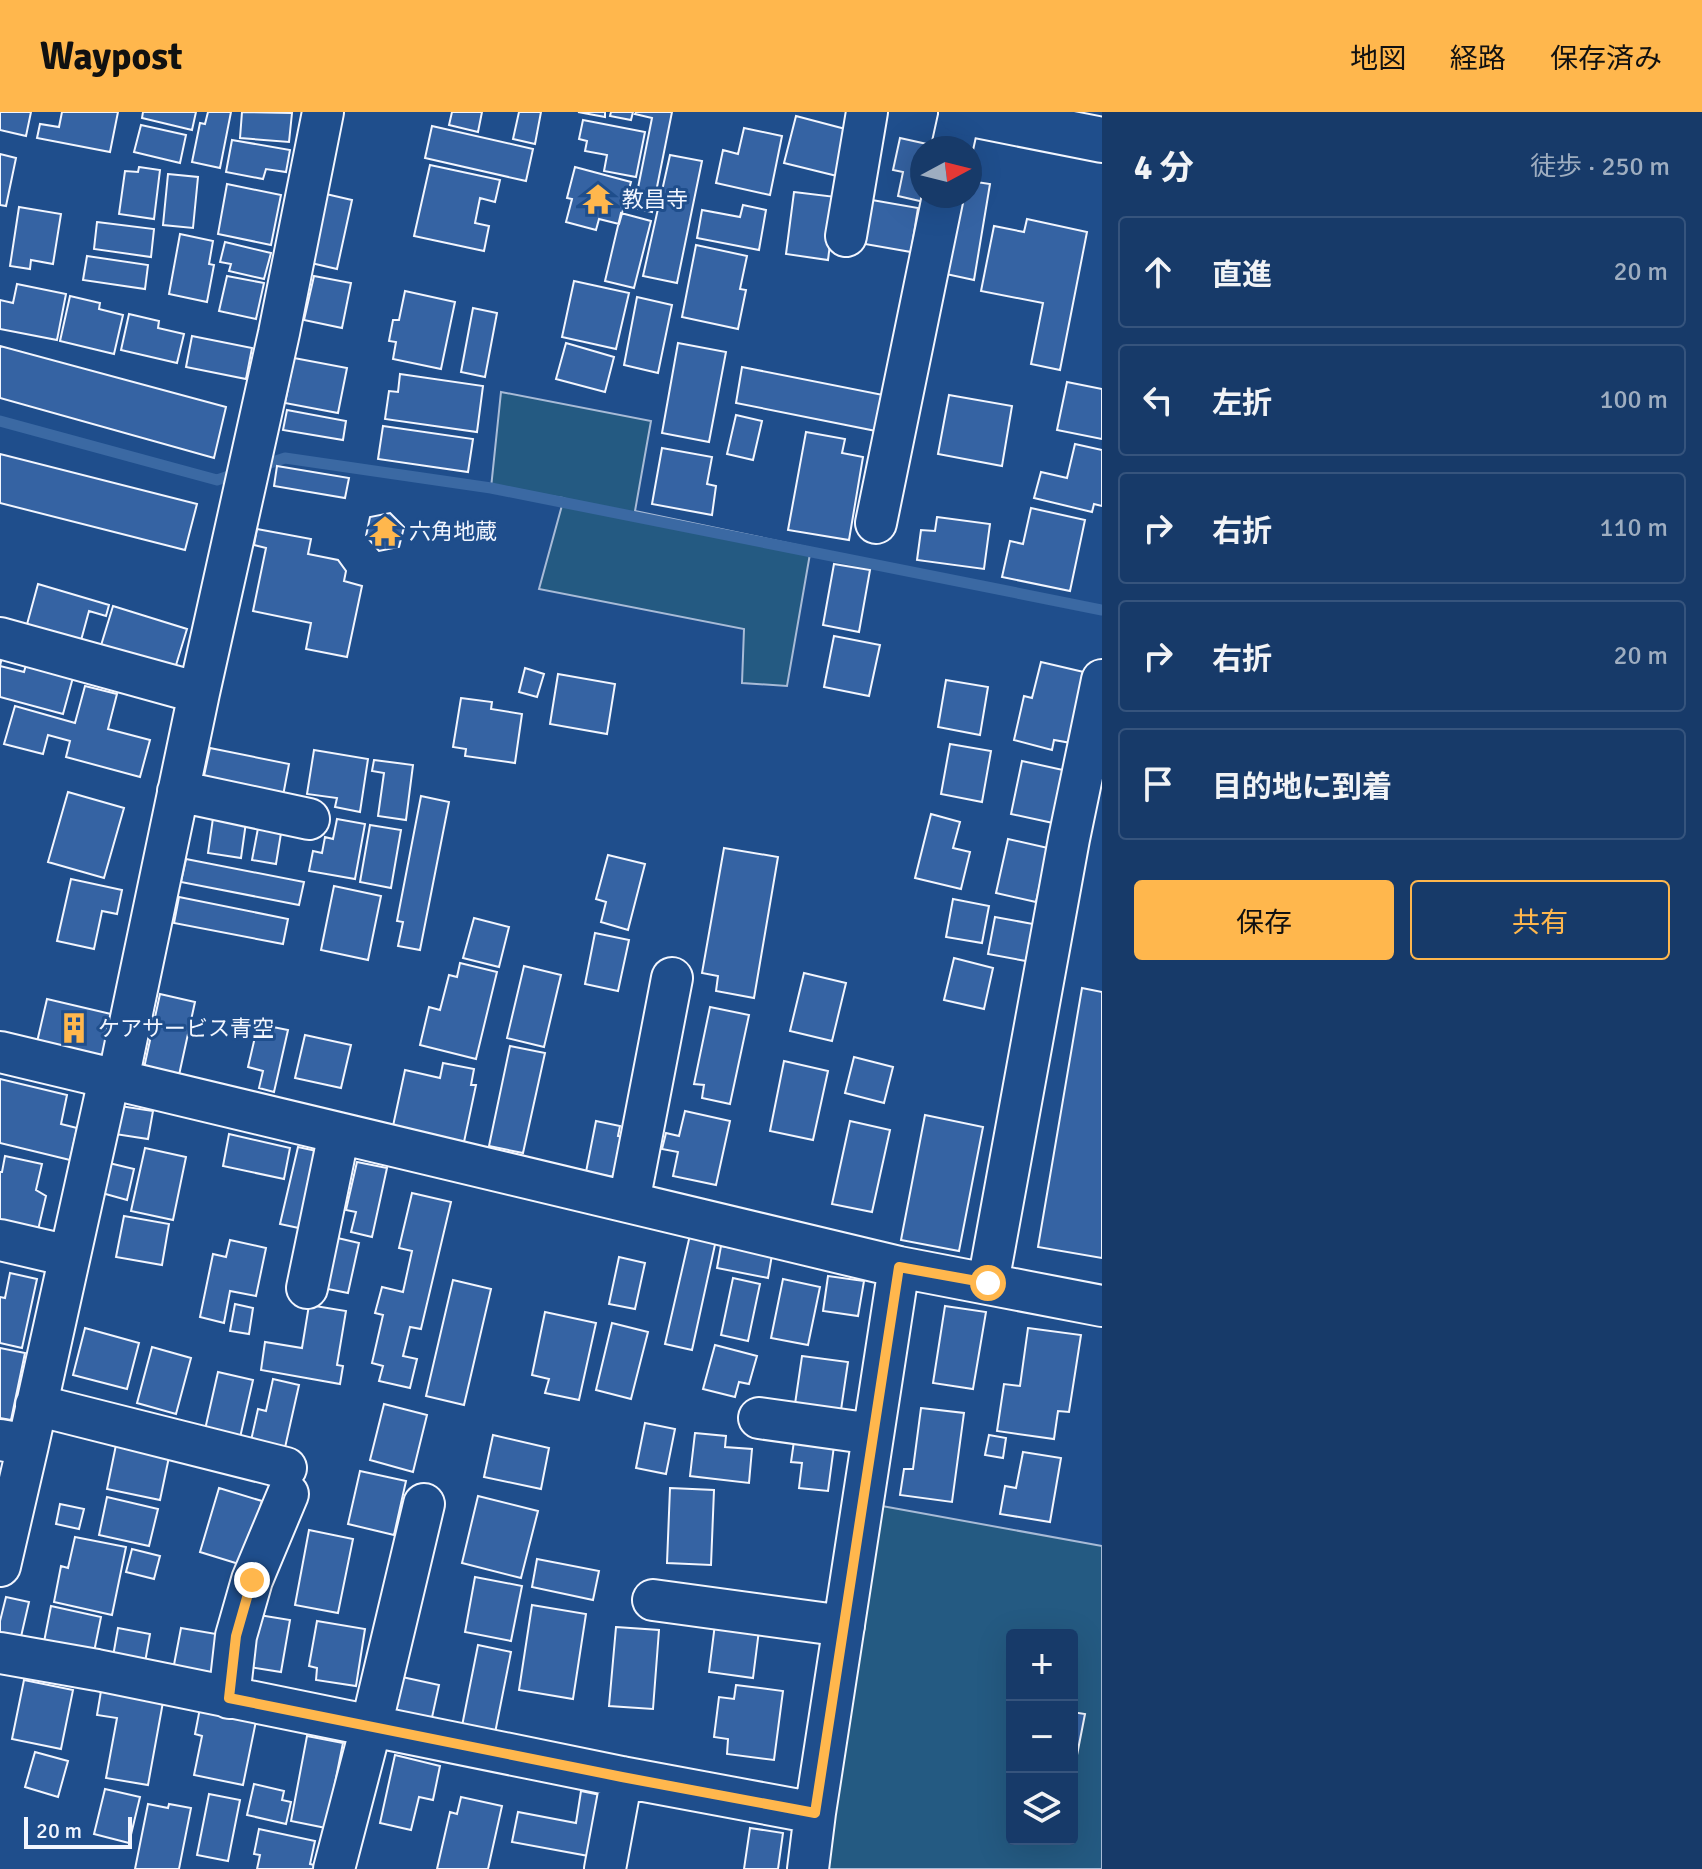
<!DOCTYPE html>
<html lang="ja">
<meta charset="utf-8">
<style>
:root{--surface:#173a69;--page:#244571;--text:#f1f3f6;--muted:#9eadc0;--line:#36547d;--accent:#ffb74d}
body{margin:0;font-family:Signika,"Noto Sans JP",sans-serif;background:var(--page);color:var(--text)}
.controls{position:absolute;right:24px;bottom:24px;display:grid;overflow:hidden;border-radius:8px;box-shadow:0 8px 32px #0002}
.controls button{width:72px;height:72px;display:grid;place-items:center;padding:0;border:0;border-bottom:2px solid var(--line);background:var(--surface);color:var(--text);font:40px sans-serif}
.compass{position:absolute;left:910px;top:24px;width:72px;height:72px;border-radius:50%;background:var(--surface);box-shadow:0 8px 32px #0002;rotate:83deg}
.scale{position:absolute;left:24px;bottom:20px;width:108px;box-sizing:border-box;padding-left:8px;border:4px solid #f2f6ff;border-top:0;font-size:22px;line-height:28px;white-space:nowrap;color:#f2f6ff;-webkit-text-stroke:6px #1f4e8c;paint-order:stroke}
.stop{position:absolute;width:24px;height:24px;margin:-18px;border:6px solid #ffb74d;border-radius:50%;background:#fff}
.stop.end{background:#ffb74d;border-color:#fff;box-shadow:0 2px 8px #0008}
.list{margin:0;padding:0;list-style:none}
h2{display:flex;justify-content:space-between;align-items:center;height:104px;margin:0;padding:0 32px;font-size:34px}
h2 small{font-size:26px;font-weight:400;color:var(--muted)}
.list li{display:grid;grid-template-columns:52px 1fr auto;gap:24px;align-items:center;box-sizing:border-box;height:112px;margin:0 16px 16px;padding:0 16px;border:2px solid var(--line);border-radius:8px}
.list b{display:block;font-size:30px;white-space:nowrap}
.list em{font-size:26px;font-style:normal;color:var(--muted)}
.actions{display:flex;gap:16px;padding:24px 32px}
.actions a{flex:1;padding:18px 0;border:2px solid var(--accent);border-radius:8px;text-align:center;font-size:28px;color:var(--accent)}
.actions .main{background:var(--accent);color:#111}
.icon{flex:none;width:44px;height:44px;fill:none;stroke:currentColor;stroke-width:2;stroke-linecap:round;stroke-linejoin:round}
.map{position:relative;flex:none;width:1102px;height:1757px;overflow:hidden}
header{display:flex;align-items:center;gap:48px;box-sizing:border-box;height:112px;padding:0 40px;background:var(--accent);color:#111}
header strong{font-size:38px}
nav{display:flex;gap:44px;margin-inline-start:auto;font-size:28px}
main{display:flex}
aside{flex:1;background:var(--surface)}
.map>svg:first-child{display:block}
</style>
<header>
<strong>Waypost</strong>
<nav><a>地図</a><a>経路</a><a>保存済み</a></nav>
</header>
<main>
<div class="map">
<svg width="1102" height="1757" viewBox="0 0 1102 1757">
<rect width="100%" height="100%" fill="#1f4e8c"/>
<path fill="#245a82" stroke="#a8bbd7" stroke-width="2" fill-rule="evenodd" d="M501 280 651 309 635 399 811 436 787 574 742 571 744 517 539 477 564 386 491 376Z
M882 1394 1102 1434V1757H828L832 1705ZM1012 1523H1072V1727H1012Z"/>
<g fill="none" stroke-linecap="round" stroke-linejoin="round">
<path stroke="#3b69a3" stroke-width="11" d="M0 309 217 368 238 361
M258 355 285 346 491 376 1102 498"/>
</g>
<path fill="#3563a3" stroke="#f2f6ff" stroke-width="2" d="M0 0H31L26 24 0 18Z
M62 0H118L110 40 37 26 40 12 59 15Z
M143 0H196L192 18 142 6Z
M208 0H231L220 56 192 50 200 11 205 12Z
M242 0 292 1 289 30 240 26Z
M452 0H482L478 20 449 13Z
M519 0H541L535 32 513 27Z
M578 0H605V5Z
M611 0H633L631 8 610 4Z
M636 0H672L652 100 634 96 652 6 635 2Z
M796 4 853 19 841 65 784 51Z
M583 8 645 20 636 65 604 59 607 43 585 39 587 29 579 27Z
M141 13 186 23 180 51 134 40Z
M432 14 533 37 526 69 425 46Z
M744 16 782 24 770 83 716 71 723 38 738 42Z
M900 26 936 34 935 36H922V84H925L924 90 898 84 903 60 893 58Z
M232 28 290 38 286 60 266 57 263 67 226 60Z
M0 42 16 46 6 94 0 93Z
M670 43 702 49 677 171 643 164Z
M430 53 500 68 495 90 480 86 475 111 489 114 484 139 414 124Z
M139 55 160 58 154 107 119 102 125 59 138 60Z
M575 55 631 70 619 112 599 107 596 118 566 110 572 87 567 86Z
M168 62 198 65 193 116 163 113Z
M970 69 990 72 974 168 946 162 959 84H970Z
M227 72 281 83 271 133 218 122Z
M794 80 836 85 828 148 786 142Z
M326 82 352 88 337 157 311 151Z
M872 88 918 96 911 140 865 132Z
M743 93 766 98 759 138 697 126 702 98 740 105Z
M19 95 61 102 53 152 31 148 30 157 10 154Z
M621 101 651 109 634 176 605 169Z
M1027 107 1087 120 1060 258 1031 252 1043 191 981 179 994 114 1024 120Z
M97 110 154 117 151 145 94 137Z
M180 122 213 129 209 152 214 153 207 190 169 182Z
M225 130 271 141 264 167 229 159 231 152 220 150Z
M696 133 747 144 740 177 746 178 738 217 682 205Z
M87 144 148 153 145 177 83 168Z
M227 164 264 171 256 207 219 199Z
M314 164 351 171 342 216 304 208Z
M574 169 629 181 616 237 562 225Z
M17 172 66 182 57 228 0 217V188L13 191Z
M405 179 455 190 441 257 393 247 396 230 389 229 393 208H399Z
M70 184 100 191 99 197 123 203 114 242 60 229Z
M637 185 672 193 658 261 624 253Z
M473 196 497 201 485 265 461 260Z
M129 202 159 209 158 216 184 222 177 251 121 238Z
M192 224 252 236 246 267 186 255Z
M566 231 614 245 605 280 556 267Z
M678 231 726 240 709 330 662 321Z
M0 234 226 295 214 346 0 286Z
M294 246 347 256 338 301 285 291Z
M742 255 883 283 876 319 736 291Z
M400 262 483 274 477 320 385 307 389 279 398 280Z
M1067 270 1102 277V327L1057 318Z
M949 283 1012 294 1002 354 938 342Z
M287 298 346 309 343 328 283 318Z
M736 303 762 309 753 348 727 342Z
M383 314 473 327 468 360 378 347Z
M806 320 845 327 842 341 863 345 849 428 788 418Z
M1075 332 1102 338V394L1094 392 1092 400 1034 386 1041 360 1067 366Z
M662 336 712 345 707 372 716 374 712 403 652 392Z
M0 342 197 392 185 438 0 391Z
M277 354 349 366 345 386 274 374Z
M1031 396 1085 408 1070 479 1002 465 1010 429 1023 432Z
M390 401 404 415 399 435 379 439 366 424 370 405Z
M937 405 990 412 984 457 917 448 921 418 935 419Z
M257 417 311 427 308 442 338 448 346 459 344 469 362 474 347 545 306 537 311 511 253 499 266 436 254 433Z
M834 452 870 458 859 520 823 513Z
M38 472 109 493 106 504 89 499 80 532 26 516Z
M113 494 187 517 173 563 99 540Z
M834 524 880 533 869 584 824 575Z
M0 540 3 541 0 554 24 560 28 546 75 558 63 602 0 585Z
M1041 550 1088 561 1071 631 1054 628 1052 638 1014 628 1024 584 1032 586Z
M525 556 544 562 537 585 519 580Z
M558 562 615 572 607 622 550 612Z
M946 568 988 575 980 623 938 615Z
M85 574 117 582 108 617 150 628 140 665 66 645 70 629 48 623 43 642 4 632 15 594 75 611Z
M461 586 492 590 491 597 522 602 515 651 465 644 466 637 453 635Z
M950 632 991 639 982 690 941 682Z
M210 636 289 652 282 689 202 673Z
M314 638 368 647 360 700 335 695 337 686 307 682Z
M374 648 413 653 406 708 378 704 384 661 372 659Z
M1022 649 1063 658 1053 711 1011 702Z
M68 680 124 696 104 766 48 750Z
M421 684 449 690 420 838 398 834 403 810 397 809Z
M214 699 247 703 241 746 208 741Z
M931 702 960 710 953 736 970 740 961 777 915 766Z
M337 707 365 712 355 767 309 759 313 739 322 741 325 725 333 727Z
M259 711 282 715 276 752 252 748Z
M370 713 401 718 391 776 360 770Z
M1008 727 1048 736 1036 790 996 781Z
M724 736 778 745 754 886 716 879 718 864 702 861Z
M608 743 645 752 628 818 601 810 606 790 596 787Z
M186 747 304 770 299 793 181 770Z
M71 767 122 778 117 802 102 799 94 837 57 829Z
M334 774 381 784 368 848 321 838Z
M179 785 288 807 283 832 174 811Z
M953 787 989 794 982 831 946 825Z
M995 805 1033 812 1026 849 988 842Z
M474 806 509 815 499 855 463 846Z
M595 821 629 828 618 879 585 872Z
M954 846 993 856 984 897 944 888Z
M460 851 497 860 476 947 420 933 429 895 440 898 449 863 457 865Z
M524 854 561 863 544 935 507 926Z
M804 861 846 871 832 929 790 919Z
M1082 876 1102 880V1146L1038 1135Z
M160 882 195 890 179 963 144 956Z
M47 887 111 902 102 945 37 930Z
M710 895 749 903 730 992 702 986 704 973 694 972Z
M258 912 288 918 274 980 259 976 263 959 248 955Z
M305 923 351 933 341 976 295 966Z
M510 934 545 941 523 1041 489 1034Z
M854 945 893 955 884 991 845 981Z
M784 949 828 959 813 1028 770 1019Z
M443 951 474 957 471 973H476L464 1030 393 1014 405 958 440 966Z
M0 967 67 983 61 1012 77 1016 70 1048 0 1031Z
M120 994 153 999 148 1027 115 1022Z
M685 999 730 1009 716 1073 673 1064 678 1040 662 1037 666 1021 679 1024Z
M925 1003 983 1015 959 1139 901 1128Z
M596 1009 620 1014 618 1024 627 1026 619 1066 586 1060Z
M850 1009 890 1018 872 1100 832 1092Z
M229 1022 290 1036 284 1067 223 1054Z
M298 1035 326 1041 308 1118 280 1112Z
M145 1036 186 1045 173 1108 131 1099Z
M5 1044 42 1052 36 1078 46 1084 38 1118 0 1109V1060H2Z
M357 1050 387 1056 372 1125 351 1120 356 1100 346 1098Z
M109 1051 134 1057 127 1088 102 1081Z
M412 1081 451 1090 421 1217 410 1215 403 1244 417 1247 410 1276 379 1269 383 1254 372 1251 383 1203 375 1201 382 1175 403 1180 412 1139 399 1136Z
M124 1104 169 1112 162 1153 116 1145Z
M690 1123 716 1128 692 1238 665 1232Z
M329 1124 359 1131 348 1181 318 1175Z
M230 1128 266 1136 256 1184 230 1179 224 1211 200 1205 213 1142 226 1145Z
M721 1134 772 1143 768 1166 717 1156Z
M619 1145 645 1151 635 1197 609 1192Z
M10 1161 37 1167 22 1236 0 1231V1185L5 1186Z
M828 1164 864 1169 858 1204 823 1199Z
M733 1166 760 1172 748 1229 721 1223Z
M783 1167 820 1175 808 1233 771 1226Z
M453 1168 491 1177 464 1293 426 1284Z
M235 1192 253 1196 249 1222 230 1219Z
M309 1193 346 1199 337 1253 343 1254 340 1272 261 1258 265 1230 302 1236Z
M945 1194 986 1200 973 1277 933 1271Z
M545 1200 596 1211 579 1288 545 1281 549 1267 532 1263Z
M612 1211 648 1220 631 1287 596 1278Z
M85 1216 139 1231 127 1277 73 1263Z
M1028 1216 1081 1223 1069 1300 1058 1299 1054 1327 997 1319 1004 1272 1020 1274Z
M715 1233 757 1244 749 1272 739 1270 735 1285 703 1277Z
M152 1235 191 1246 176 1302 137 1291Z
M0 1236 25 1241 11 1308 0 1306Z
M802 1244 848 1250 841 1298 795 1292Z
M218 1260 253 1268 239 1330 204 1322Z
M273 1267 299 1273 284 1340 250 1333 258 1297 266 1299Z
M384 1292 427 1303 413 1360 370 1348Z
M921 1296 964 1301 952 1390 900 1383 904 1357H913Z
M645 1311 675 1317 666 1362 636 1356Z
M695 1321 726 1324 725 1335 752 1337 749 1371 690 1364Z
M493 1323 549 1336 541 1377 484 1365Z
M989 1323 1006 1326 1003 1346 985 1343Z
M794 1329 834 1334 828 1379 799 1376 802 1351 791 1350Z
M116 1333 169 1345 160 1388 107 1377Z
M1023 1340 1061 1346 1050 1410 1000 1402 1005 1374 1016 1376Z
M360 1359 406 1369 394 1423 348 1412Z
M219 1376 262 1389 242 1453 200 1440Z
M670 1376 714 1378 711 1453 667 1451Z
M478 1384 538 1399 521 1466 462 1451Z
M107 1385 158 1397 149 1434 99 1423Z
M60 1392 84 1397 79 1417 56 1412Z
M309 1418 353 1427 338 1501 295 1493Z
M75 1425 126 1435 112 1503 54 1490 61 1454 68 1456Z
M132 1437 160 1444 154 1467 126 1460Z
M537 1447 599 1459 593 1488 532 1475Z
M475 1465 522 1474 511 1529 465 1520Z
M6 1485 29 1490 20 1529 0 1524V1509Z
M532 1493 586 1502 573 1587 519 1578Z
M51 1494 101 1505 93 1545 43 1535Z
M259 1503 290 1508 281 1560 250 1555Z
M317 1509 365 1517 356 1574 316 1568 317 1556 309 1554Z
M715 1512 759 1518 753 1566 709 1560Z
M616 1515 659 1518 653 1597 609 1594Z
M118 1516 150 1522 144 1556 112 1550Z
M181 1516 222 1523 214 1565 173 1558Z
M478 1533 511 1540 495 1621 462 1614Z
M393 1563 439 1573 431 1610 384 1599Z
M24 1568 73 1578 61 1637 12 1627Z
M736 1573 783 1579 774 1648 727 1642 728 1627 714 1625 719 1585 734 1587Z
M101 1579 163 1590 148 1673 106 1666 117 1606 97 1603Z
M200 1596 256 1609 243 1673 194 1663 202 1624 195 1622Z
M1072 1600 1085 1602 1077 1643 1072 1642Z
M307 1624 343 1631 326 1716 291 1709Z
M35 1640 68 1649 58 1685 25 1675Z
M395 1643 440 1654 433 1688 419 1685 411 1718 380 1711Z
M254 1672 284 1679 282 1688 291 1690 286 1712 247 1703Z
M105 1677 140 1685 129 1731 94 1722Z
M581 1679 605 1684 594 1745 512 1730 518 1700 576 1711Z
M209 1682 240 1688 228 1749 197 1743Z
M461 1685 502 1694 488 1757H437L450 1700 457 1702Z
M148 1692 168 1696 169 1692 191 1696 179 1757H135Z
M750 1716 783 1721 778 1757H744Z
M259 1717 315 1729 310 1752 322 1755V1757H257L260 1743 254 1742Z"/>
<g fill="none" stroke-linecap="round" stroke-linejoin="round">
<defs>
<path id="minor" d="M952 36 960 0
M846 124 867 0
M876 411 943 84
M0 526 199 581
M178 679 309 707
M0 940 899 1155 1102 1194
M118 968 199 581 279 221 323 0
M629 1090 672 866
M0 1128 69 1144
M988 1171 1069 727 1102 568
M307 1176 339 1021
M36 1293 286 1356
M759 1306 873 1322
M0 1328 28 1333 109 967
M0 1454 28 1333
M653 1488 844 1514
M0 1541 97 1558 622 1665 815 1701
M229 1586 236 1524 252 1468 288 1382
M334 1757 371 1615 424 1392
M605 1757 622 1665
M808 1757 815 1701 899 1155"/>
<path id="major" d="M961 0 1102 28"/>
</defs>
<use href="#minor" stroke="#f2f6ff" stroke-width="44"/>
<use href="#major" stroke="#f2f6ff" stroke-width="48"/>
<use href="#minor" stroke="#1f4e8c" stroke-width="40"/>
<use href="#major" stroke="#1f4e8c" stroke-width="44"/>
</g>
<g fill="none" stroke-linecap="round" stroke-linejoin="round">
<path stroke="#ffb74d" stroke-width="10" d="M252 1468 236 1524 229 1586 622 1665 815 1701 899 1155 988 1171"/>
</g>
<defs>
<symbol id="temple-bare" viewBox="-9 -9 18 18"><path d="M0-6L5-2H3V0L6.5 2.5H4V6H1.5V3h-3V6H-4V2.5H-6.5L-3 0V-2H-5Z" fill="#ffb74d" stroke="#1f4e8c" stroke-width="2.5" paint-order="stroke"/></symbol>
<symbol id="building-bare" viewBox="-9 -9 18 18"><path d="M-4-6H4V6H1V3H-1V6H-4ZM-2.5-4.3h1.7v1.8h-1.7ZM.8-4.3h1.7v1.8H.8ZM-2.5-1h1.7V.8h-1.7ZM.8-1h1.7V.8H.8Z" fill="#ffb74d" stroke="#1f4e8c" stroke-width="2.5" paint-order="stroke"/></symbol>
</defs>
<g fill-rule="evenodd">
<use href="#temple-bare" x="576" y="65" width="44" height="44"/>
<use href="#temple-bare" x="363" y="397" width="44" height="44"/>
<use href="#building-bare" x="52" y="894" width="44" height="44"/>
</g>
<g text-anchor="middle" dominant-baseline="central" stroke-width="6" stroke-linejoin="round" paint-order="stroke">
<g font-size="22" fill="#f2f6ff" stroke="#1f4e8c" text-anchor="start">
<text x="622" y="87">教昌寺</text>
<text x="409" y="419">六角地蔵</text>
<text x="98" y="916">ケアサービス青空</text>
</g>
</g>
</svg>
<div class="controls">
<button>+</button>
<button>−</button>
<button><svg class="icon" aria-label="layers" viewBox="0 0 24 24"><path d="M12 4l9 5-9 5-9-5zM3 14l9 5 9-5"/></svg></button>
</div>
<svg class="compass" viewBox="-18 -18 36 36"><path d="M0-13l5 13h-10z" fill="#e53935"/><path d="M0 13l5-13h-10z" fill="#9eadc0"/></svg>
<div class="scale">20 m</div>
<div class="stop" style="left:988px;top:1171px"></div>
<div class="stop end" style="left:252px;top:1468px"></div>
</div>
<aside>
<h2>4 分<small>徒歩 · 250 m</small></h2>
<ul class="list">
<li><svg class="icon" aria-label="ahead" viewBox="0 0 24 24"><path d="M12 20V5M6 11l6-6 6 6"/></svg><div><b>直進</b></div><em>20 m</em></li>
<li><svg class="icon" aria-label="left" viewBox="0 0 24 24"><path d="M17 20v-9H6M10 6l-5 5 5 5"/></svg><div><b>左折</b></div><em>100 m</em></li>
<li><svg class="icon" aria-label="right" viewBox="0 0 24 24"><path d="M7 20v-9h11M14 6l5 5-5 5"/></svg><div><b>右折</b></div><em>110 m</em></li>
<li><svg class="icon" aria-label="right" viewBox="0 0 24 24"><path d="M7 20v-9h11M14 6l5 5-5 5"/></svg><div><b>右折</b></div><em>20 m</em></li>
<li><svg class="icon" aria-label="arrive" viewBox="0 0 24 24"><path d="M6 21V4h12l-3 4 3 4H6"/></svg><div><b>目的地に到着</b></div></li>
</ul>
<div class="actions"><a class="main">保存</a><a>共有</a></div>
</aside>
</main>
